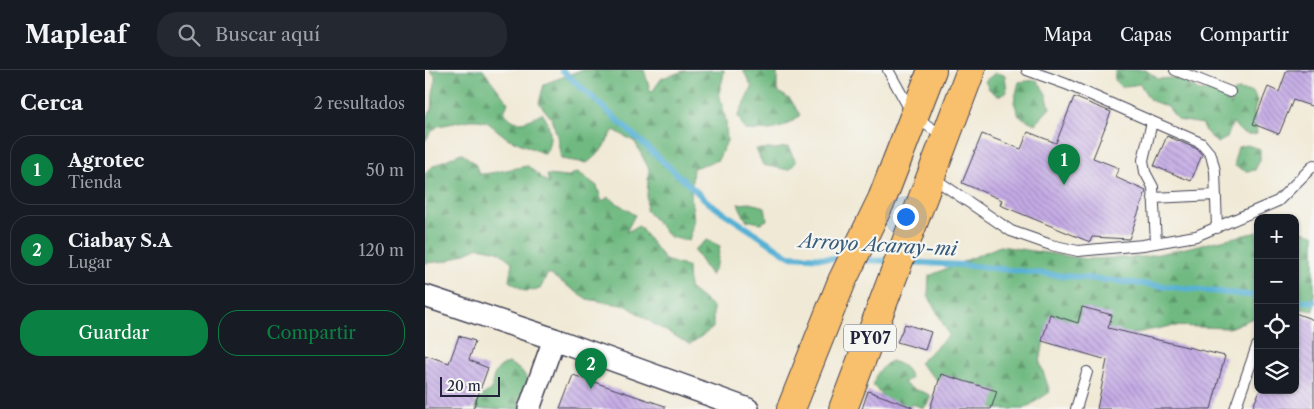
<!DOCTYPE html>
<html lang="es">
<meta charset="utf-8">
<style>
:root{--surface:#171b24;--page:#242831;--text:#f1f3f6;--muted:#9ea1a6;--line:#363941;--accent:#0b8043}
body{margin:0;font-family:"Libre Caslon Text",serif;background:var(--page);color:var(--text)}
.controls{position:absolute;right:15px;bottom:15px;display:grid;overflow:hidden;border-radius:10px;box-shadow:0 1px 4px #0004}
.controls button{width:45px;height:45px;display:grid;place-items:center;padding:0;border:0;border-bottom:1px solid var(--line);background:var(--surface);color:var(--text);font:25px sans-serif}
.scale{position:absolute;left:15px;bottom:12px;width:60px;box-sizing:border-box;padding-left:5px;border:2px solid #22223b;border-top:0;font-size:14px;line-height:18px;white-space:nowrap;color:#22223b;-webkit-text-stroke:4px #f6f6f2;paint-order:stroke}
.you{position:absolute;left:480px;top:146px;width:18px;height:18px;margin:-12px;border:4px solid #fff;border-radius:50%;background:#1a73e8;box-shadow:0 0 0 8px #1a73e833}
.badge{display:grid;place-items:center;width:32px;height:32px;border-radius:50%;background:var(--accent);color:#fff;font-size:16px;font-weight:700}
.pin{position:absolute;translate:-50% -41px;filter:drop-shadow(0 1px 2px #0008)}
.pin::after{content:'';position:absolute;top:26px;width:18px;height:15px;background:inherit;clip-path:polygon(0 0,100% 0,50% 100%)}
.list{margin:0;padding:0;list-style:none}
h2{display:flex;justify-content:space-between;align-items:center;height:65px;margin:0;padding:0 20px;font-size:21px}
h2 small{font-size:16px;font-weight:400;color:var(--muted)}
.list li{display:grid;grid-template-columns:32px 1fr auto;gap:15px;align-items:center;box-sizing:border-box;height:70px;margin:0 10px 10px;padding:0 10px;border:1px solid var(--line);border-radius:20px}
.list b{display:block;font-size:19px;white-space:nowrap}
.list p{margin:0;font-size:16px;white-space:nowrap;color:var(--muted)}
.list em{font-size:16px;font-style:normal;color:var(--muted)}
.actions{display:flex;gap:10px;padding:15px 20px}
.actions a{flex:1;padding:11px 0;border:1px solid var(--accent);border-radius:20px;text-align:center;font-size:18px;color:var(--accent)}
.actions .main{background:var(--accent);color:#fff}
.icon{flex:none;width:28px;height:28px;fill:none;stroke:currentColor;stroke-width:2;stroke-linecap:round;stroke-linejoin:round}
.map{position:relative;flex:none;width:889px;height:339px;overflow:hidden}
header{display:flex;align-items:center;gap:30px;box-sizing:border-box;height:70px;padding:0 25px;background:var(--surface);border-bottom:1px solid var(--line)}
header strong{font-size:24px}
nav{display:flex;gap:28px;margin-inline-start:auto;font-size:18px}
.search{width:350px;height:45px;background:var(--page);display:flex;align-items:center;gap:12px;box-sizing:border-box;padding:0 18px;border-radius:20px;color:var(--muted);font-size:19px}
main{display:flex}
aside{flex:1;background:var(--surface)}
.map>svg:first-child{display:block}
</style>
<header>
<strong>Mapleaf</strong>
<div class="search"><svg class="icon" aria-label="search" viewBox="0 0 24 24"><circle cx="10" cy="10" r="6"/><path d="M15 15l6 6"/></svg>Buscar aquí</div>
<nav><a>Mapa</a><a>Capas</a><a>Compartir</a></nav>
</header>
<main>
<aside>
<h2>Cerca<small>2 resultados</small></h2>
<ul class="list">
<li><span class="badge">1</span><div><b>Agrotec</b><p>Tienda</p></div><em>50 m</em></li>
<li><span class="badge">2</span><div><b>Ciabay S.A</b><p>Lugar</p></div><em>120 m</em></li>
</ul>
<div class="actions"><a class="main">Guardar</a><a>Compartir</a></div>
</aside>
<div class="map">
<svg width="889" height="339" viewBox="0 0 889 339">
<defs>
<pattern id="forest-firs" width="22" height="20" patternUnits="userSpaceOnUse" patternTransform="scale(1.25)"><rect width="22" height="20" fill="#70ba81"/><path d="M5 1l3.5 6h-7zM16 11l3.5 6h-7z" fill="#5c976b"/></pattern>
<pattern id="building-back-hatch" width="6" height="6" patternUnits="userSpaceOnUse" patternTransform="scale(1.25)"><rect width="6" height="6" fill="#c4aae5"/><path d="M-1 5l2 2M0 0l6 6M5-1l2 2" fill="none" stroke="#9f8abb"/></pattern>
</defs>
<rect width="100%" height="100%" fill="#f6f6f2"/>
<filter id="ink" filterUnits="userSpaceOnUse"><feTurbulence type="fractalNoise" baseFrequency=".02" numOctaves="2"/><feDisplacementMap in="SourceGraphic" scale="10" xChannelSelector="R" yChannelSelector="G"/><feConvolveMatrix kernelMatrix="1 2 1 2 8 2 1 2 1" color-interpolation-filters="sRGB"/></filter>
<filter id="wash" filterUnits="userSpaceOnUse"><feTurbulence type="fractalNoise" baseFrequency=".0096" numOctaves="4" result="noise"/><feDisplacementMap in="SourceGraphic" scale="20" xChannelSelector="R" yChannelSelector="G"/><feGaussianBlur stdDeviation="1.12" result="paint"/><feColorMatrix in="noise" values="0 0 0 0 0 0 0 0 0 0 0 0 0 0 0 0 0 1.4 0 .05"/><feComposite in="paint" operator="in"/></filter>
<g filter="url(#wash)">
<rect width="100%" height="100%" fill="#f0e9d5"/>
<path fill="url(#forest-firs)" stroke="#496e5e" d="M5 0H58L83 33 79 42C92 59 101 51 117 43 126 55 128 71 120 84L82 68 62 52 53 50H45L13 56 7 61 0 71V48L7 40 8 23 10 15V6Z
M156 0H219L226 23 237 8 259 1 299 0 298 8 294 23 301 51 302 71 293 90 268 98 266 123 269 151 264 171 245 167 221 140 224 99 210 72 189 60 175 82 162 93 136 89 132 66 127 49 114 33 119 14Z
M318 0H352V21L366 30 375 45C357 62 343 61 320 60L313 46 327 17Z
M691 0H721L733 9 746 8 758 10 774 21 788 20 803 31 806 36 808 23 813 20 828 22 832 31 829 42 832 64C820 66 814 62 808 52L802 68 792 73 779 60 778 54 753 50 743 37 725 30 715 14 696 17C690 12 688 7 691 0Z
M570 3 580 5 582 22 573 26 564 19 560 11Z
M612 10 621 24 625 38 610 54 594 46 589 32 594 12Z
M822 75 835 79V90L830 100 821 101 810 96V88L813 77Z
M363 77 371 92 364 100 338 95 331 79H350Z
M36 83 50 93 54 104C69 104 87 98 103 96L124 114 122 105 141 107 153 102 172 116 177 132 183 127 210 145 201 162 214 156 240 190 263 197 264 218 288 237V258L265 274 232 256 202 236 162 229 123 203 115 219 100 221 84 211 87 192 73 181 54 177 22 191 0 193V104L8 96Z
M325 133 340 137 342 150 335 153 321 150 313 134Z
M870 159 889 164V241L870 238Z
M833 162V246L804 258 746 256 706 264 621 257 615 293 625 322 599 339H569L550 322 512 310 494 293 524 265 503 225 504 206 575 176 661 189 720 187Z
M282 170 295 176 292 193 286 206 269 180Z
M466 291C477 294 482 297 486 308L479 313C487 321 497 320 506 326L503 333 499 338 487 334 483 339 459 332 455 323 448 316C450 304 456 297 466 291Z
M84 293 97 301 103 310 100 322 93 328 96 339H51V334L58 325 67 319C67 306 71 296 84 293Z"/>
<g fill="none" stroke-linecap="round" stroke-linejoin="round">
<path stroke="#57b1d5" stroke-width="6" d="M137 0 284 133 364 186 421 189
M436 190 466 191
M481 192 537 195 833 226
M870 230 889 232"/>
</g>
<g id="blocks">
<path fill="url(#building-back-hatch)" d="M862 0H889V37L868 30 854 64 828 54 843 17 854 22Z
M649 27 686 42 668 88 694 98 690 107 721 121 704 169 667 167 665 172 575 135 577 130 537 113 557 64 596 79 603 62 631 73Z
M742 66 772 79 777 85 766 111 729 96Z
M657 237 687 245 683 258 800 286 786 339H672L682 290 617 271 625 244 653 253Z
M870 243 889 250V339H827L835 320H870Z
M480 254 506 262 500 280 472 272Z
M34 266 50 271 44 290 63 298 48 339H0V285L24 293Z
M516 304 572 321 566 339H505Z
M148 305 240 336V339H135Z
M443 321 487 337V339H437Z"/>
</g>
</g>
<g filter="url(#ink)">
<use href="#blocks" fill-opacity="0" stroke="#414052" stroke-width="1"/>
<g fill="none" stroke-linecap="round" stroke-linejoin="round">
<defs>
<path id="service" d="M463 0 489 47 519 66
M602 0 641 14 776 73 786 85 790 101 792 158
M750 0 805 22
M727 52 718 90 720 102 728 117 731 173
M507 107 586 161 626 175 653 181 718 175 771 166 853 131 889 95
M728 128 791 125
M651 339 662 302
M810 339 832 276"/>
<path id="minor" d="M0 226 129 269 323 339
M104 339 129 269"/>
<path id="trunk" d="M366 339 417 211 457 129 507 0
M418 339 546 0"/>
</defs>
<use href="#service" stroke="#414052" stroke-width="12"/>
<use href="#minor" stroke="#414052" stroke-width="24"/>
<use href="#trunk" stroke="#414052" stroke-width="30"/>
<use href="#service" stroke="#fff" stroke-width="10"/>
<use href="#minor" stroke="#fff" stroke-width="21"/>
<use href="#trunk" stroke="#f8bf6c" stroke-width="28"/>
</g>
</g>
<g text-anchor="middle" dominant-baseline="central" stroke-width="4.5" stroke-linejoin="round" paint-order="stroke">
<rect fill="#f6f6f2" stroke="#626272" stroke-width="1" x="419" y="254.5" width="52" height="27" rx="4"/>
<g font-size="16" font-weight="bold" fill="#22223b">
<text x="445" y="268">PY07</text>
</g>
<g font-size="19" font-style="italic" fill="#375b79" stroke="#f6f6f2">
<text transform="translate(453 175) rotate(3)">Arroyo Acaray-mi</text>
</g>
</g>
</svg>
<div class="controls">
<button>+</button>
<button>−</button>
<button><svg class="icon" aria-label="locate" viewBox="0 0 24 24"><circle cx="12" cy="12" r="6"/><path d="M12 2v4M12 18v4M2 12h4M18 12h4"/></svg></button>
<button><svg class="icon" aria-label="layers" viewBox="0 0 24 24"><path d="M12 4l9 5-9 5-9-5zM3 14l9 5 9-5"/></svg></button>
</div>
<div class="scale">20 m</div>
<div class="you"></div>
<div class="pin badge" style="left:639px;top:115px">1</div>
<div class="pin badge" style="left:166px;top:319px">2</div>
</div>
</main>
